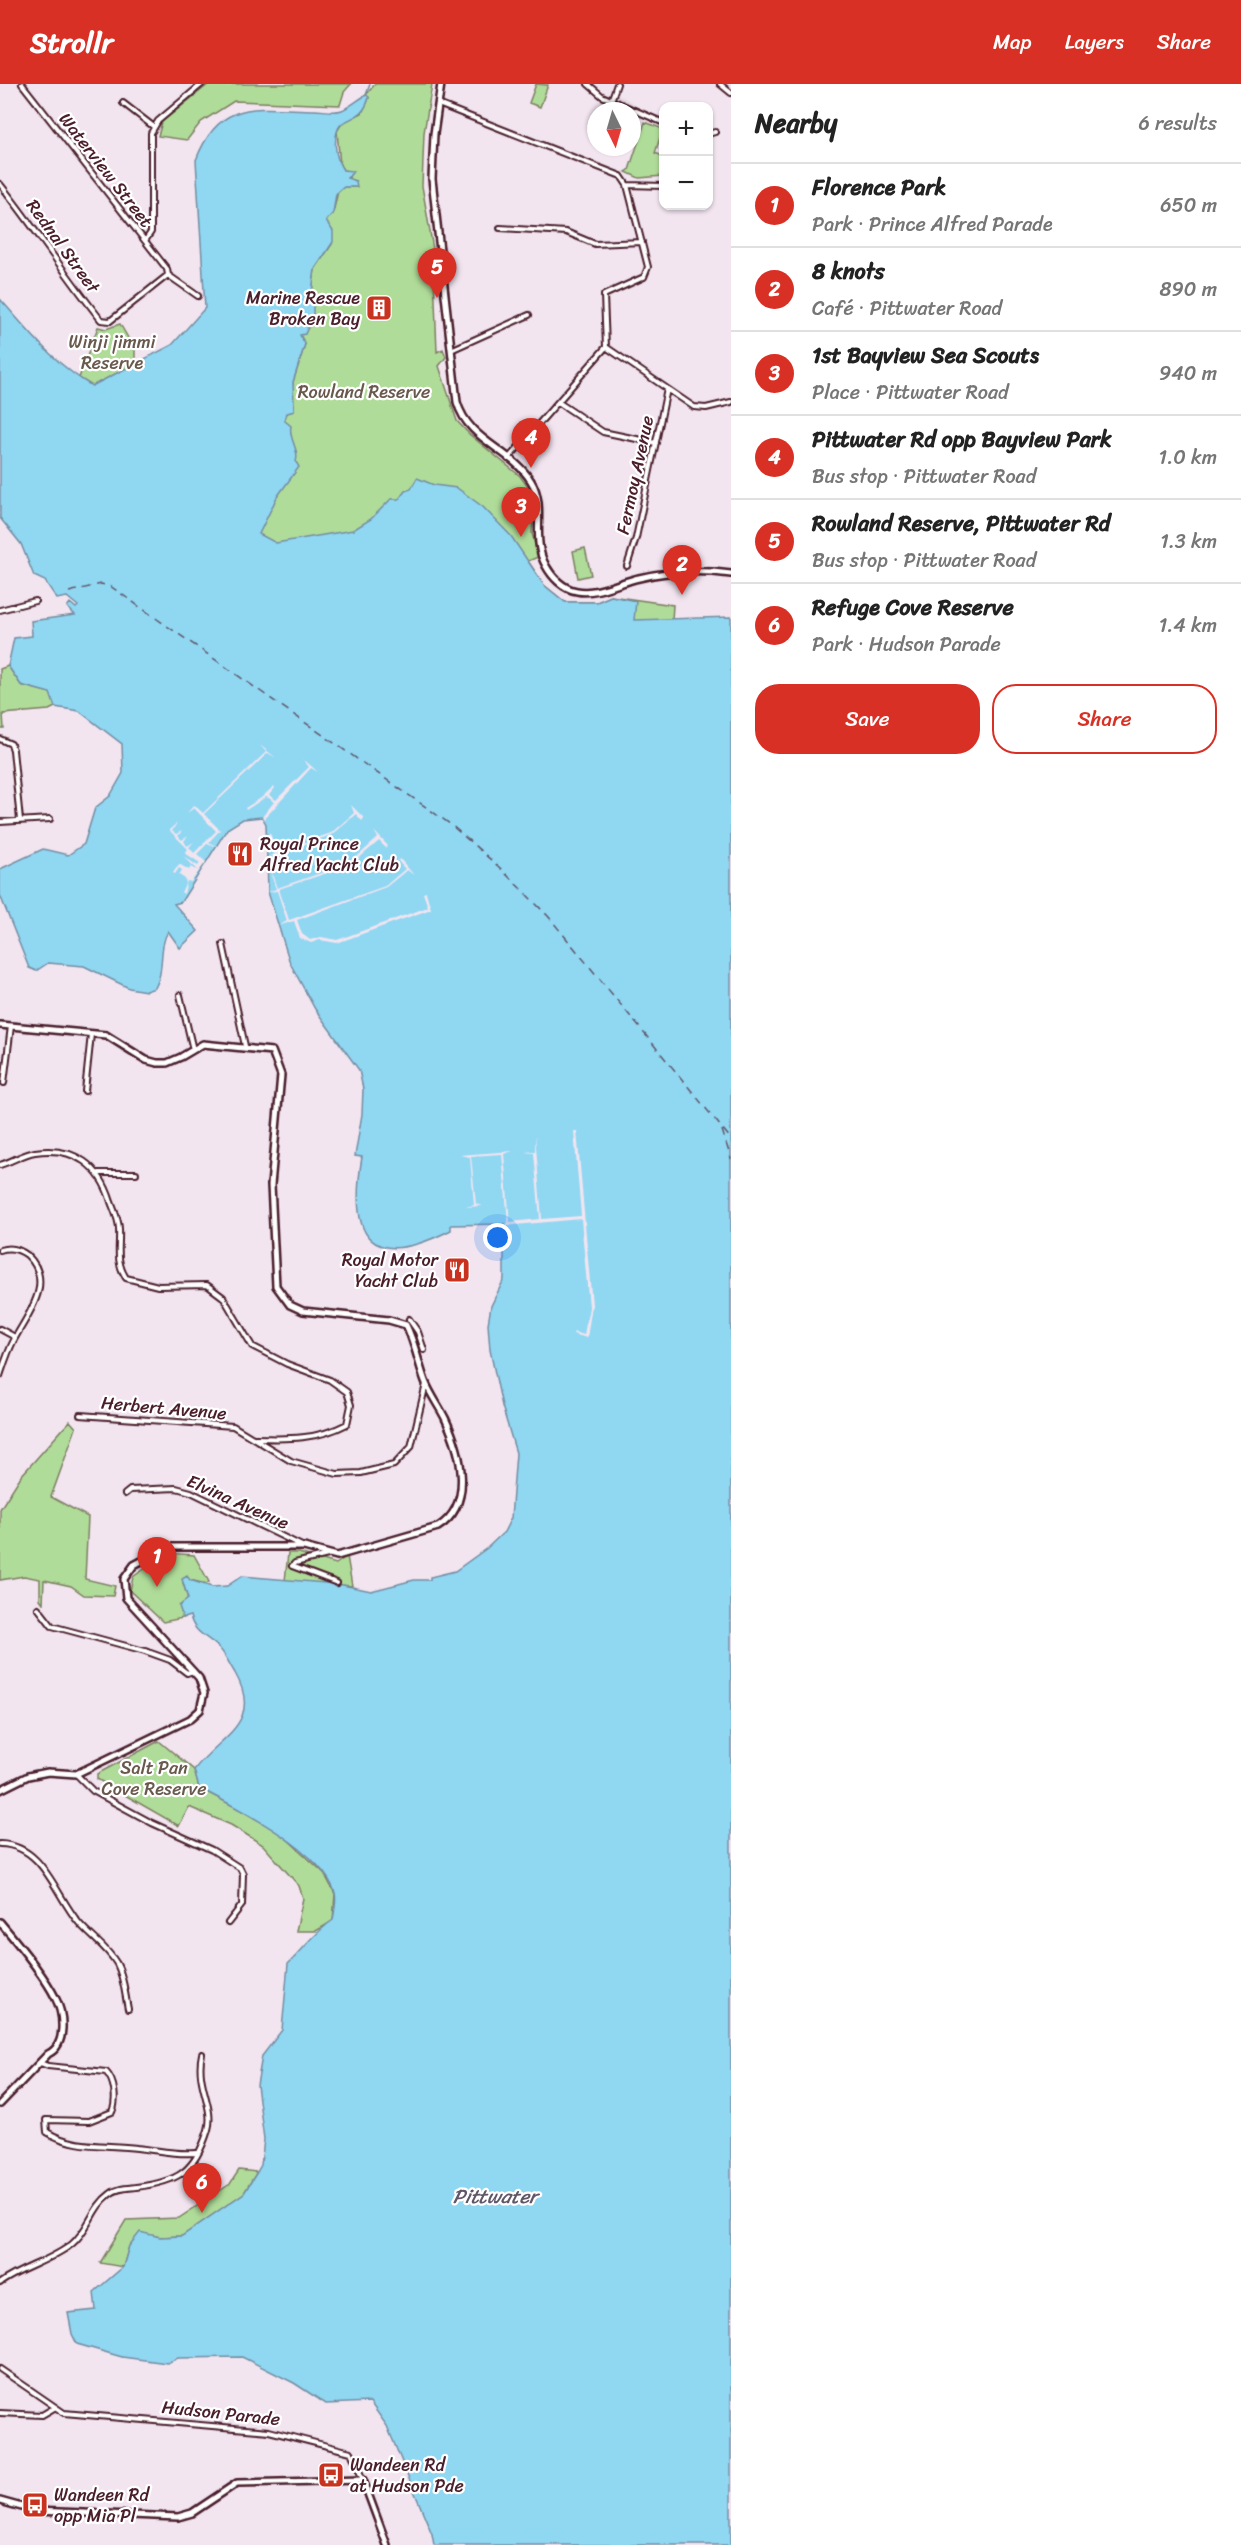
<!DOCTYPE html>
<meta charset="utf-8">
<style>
:root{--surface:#fff;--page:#f2f2f2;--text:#222;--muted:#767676;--line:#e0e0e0;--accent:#d93025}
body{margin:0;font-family:Sriracha,sans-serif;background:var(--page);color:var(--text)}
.controls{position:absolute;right:18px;top:18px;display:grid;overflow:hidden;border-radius:12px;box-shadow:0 2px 4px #0004}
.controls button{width:54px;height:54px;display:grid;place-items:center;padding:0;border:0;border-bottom:2px solid var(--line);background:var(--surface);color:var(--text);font:30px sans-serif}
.compass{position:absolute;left:587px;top:18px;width:54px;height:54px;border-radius:50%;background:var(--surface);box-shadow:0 2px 4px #0004;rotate:175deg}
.you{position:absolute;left:498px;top:1154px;width:21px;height:21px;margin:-15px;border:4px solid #fff;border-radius:50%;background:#1a73e8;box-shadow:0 0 0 9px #1a73e833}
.badge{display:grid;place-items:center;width:39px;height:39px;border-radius:50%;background:var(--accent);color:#fff;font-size:20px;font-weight:700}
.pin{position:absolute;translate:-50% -50px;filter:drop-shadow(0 2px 3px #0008)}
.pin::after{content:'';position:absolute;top:32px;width:21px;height:18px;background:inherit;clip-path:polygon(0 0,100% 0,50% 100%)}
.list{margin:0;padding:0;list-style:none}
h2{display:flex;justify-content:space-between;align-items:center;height:78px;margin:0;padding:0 24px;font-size:26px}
h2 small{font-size:20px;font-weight:400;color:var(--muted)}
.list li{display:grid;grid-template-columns:39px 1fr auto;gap:18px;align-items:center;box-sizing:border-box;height:84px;padding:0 24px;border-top:2px solid var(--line)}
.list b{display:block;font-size:22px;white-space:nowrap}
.list p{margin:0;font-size:20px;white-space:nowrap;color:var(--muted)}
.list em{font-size:20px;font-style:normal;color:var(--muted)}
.actions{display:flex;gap:12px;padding:18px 24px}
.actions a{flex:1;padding:14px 0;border:2px solid var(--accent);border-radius:24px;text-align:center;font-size:21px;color:var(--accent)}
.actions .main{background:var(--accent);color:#fff}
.map{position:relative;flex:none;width:731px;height:2461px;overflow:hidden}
header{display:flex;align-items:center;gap:36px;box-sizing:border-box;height:84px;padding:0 30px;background:var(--accent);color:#fff}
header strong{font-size:28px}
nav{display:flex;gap:33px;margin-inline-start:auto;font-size:21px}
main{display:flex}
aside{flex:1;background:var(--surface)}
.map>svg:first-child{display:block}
</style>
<header>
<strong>Strollr</strong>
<nav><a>Map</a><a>Layers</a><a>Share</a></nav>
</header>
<main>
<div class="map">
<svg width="731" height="2461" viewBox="0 0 731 2461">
<rect width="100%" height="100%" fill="#f2e5f0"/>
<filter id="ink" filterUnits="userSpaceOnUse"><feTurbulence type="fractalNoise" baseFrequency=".0167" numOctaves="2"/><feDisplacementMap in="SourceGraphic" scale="12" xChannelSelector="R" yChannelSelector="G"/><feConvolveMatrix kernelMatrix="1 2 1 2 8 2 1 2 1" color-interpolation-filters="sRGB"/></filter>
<g filter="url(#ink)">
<path fill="#b0dc99" stroke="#7d7e62" stroke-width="1.5" d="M209 0H351L344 8 340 21 234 17 201 38 187 56 158 52 162 38Z
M375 0H432L424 49 422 102 433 165 437 268 443 265 446 273 439 282 457 337 469 350 520 392 530 406 533 431 532 449 538 473 528 477 544 501 565 518H597L611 512 673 521 672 536H647L644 542 303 477 116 422 284 337 287 329 294 327 293 298 305 260 300 251 311 241V216L306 215V211L312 208 315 185 332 160 326 137 333 129 338 107 344 103H356L355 97 348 96 351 88 343 86 340 81 337 47 343 38 362 29 369 14 366 11Z
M536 0 548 1 540 23 529 19Z
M645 38 663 45 655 69 663 72V92L639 94 626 88 629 86Z
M120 240 135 266V280L92 302 79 294 98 243 106 245Z
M585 464 591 491 578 494 573 467Z
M8 582 21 601 51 609 55 623 49 626 3 630 4 645H0V585Z
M70 1337 76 1344 51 1413 88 1433 85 1495 115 1502 113 1512 84 1511 71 1502 44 1496 43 1519 40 1515V1495L24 1492 0 1496V1425L21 1392Z
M167 1469 194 1471 209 1498 206 1500 190 1496 183 1499 188 1515 180 1522 183 1534 163 1538 130 1507 133 1493Z
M288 1469H299L336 1480 347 1472 352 1502 285 1497Z
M159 1657 194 1686 199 1704 274 1743 324 1789 335 1810 333 1837 316 1847H296L303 1814 299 1802 263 1761 231 1741 189 1723 179 1742 97 1695V1690Z
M239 2086 257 2088 244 2109 182 2152 160 2153 140 2149 129 2162 123 2183 100 2179 126 2136 179 2134 230 2100Z"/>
<path fill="#90d7f2" stroke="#748da2" stroke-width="1.5" d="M366 11 369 13C365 31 355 32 341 40 332 52 335 74 343 86L354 87 347 94 356 97 357 103H344L336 110 333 129 326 137 333 147V158L315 185 312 208 306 211V215L313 218V231L305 250 300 251 305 260 293 298 294 327 287 329 284 336 291 342C288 355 300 365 296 378L299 383 277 413 259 450 276 459 353 446 371 435 391 415H399L405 407 411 405 417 394 434 401 457 404 483 423 511 452 544 501 565 518H597L611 512 636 517 634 536 731 533V2461H434L432 2450 387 2342 370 2318 326 2320 294 2299 242 2273 178 2274 167 2279 122 2273 77 2260 72 2250 68 2229 96 2226 94 2208 123 2183 129 2162 140 2148 160 2153 182 2152 244 2109 257 2088 261 2081 264 2055 257 2001 262 1972 282 1946 288 1880C304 1865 315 1848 333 1836 334 1828 337 1817 335 1809 323 1767 236 1723 199 1704L194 1686C220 1651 264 1640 235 1589 230 1581 226 1572 220 1565 209 1553 194 1550 190 1532L183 1534 179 1522 188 1515 182 1495 187 1492 190 1496 212 1503 227 1502 242 1492 338 1500 371 1507 414 1496H430V1493L455 1487 487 1464 504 1448 511 1434 516 1369 502 1322 490 1266 488 1240 491 1222 504 1195V1140L451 1141V1146C370 1187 348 1155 362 1073L355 1072 362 1030 363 1005 359 986 315 925 290 879 268 808 266 740 262 733 243 735 227 745 181 818 174 820 198 847 180 864 168 847C158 865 165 886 155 904L146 907 129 904 84 882 48 879 36 887 29 884 0 811V785L43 765 68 771 84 760 95 724 110 712 123 689 122 660 79 627 55 623 50 609 21 601 8 582 14 554 32 552 31 537 75 531 67 523 70 519 76 524 78 522 67 513 57 515 45 497 34 492 21 460 0 434V215C29 247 53 279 92 302L172 261 205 224 196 76C220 13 258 25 315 26 323 26 335 29 342 26 350 23 359 15 366 11Z"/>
<path fill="#f2e5f0" d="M260 661 276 674 268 669 204 730 220 746 209 758 216 762 207 760 197 770 206 778 191 798 187 797 184 810 181 808 186 800 185 795 179 791 182 786 179 784 175 790 173 789 179 780 189 786 191 783 199 787 183 772 198 782 200 779 185 769 188 765 169 746 177 739 172 747 176 750 182 747 178 752 182 756 188 752 184 757 187 762 194 758 189 763 194 769 216 747 194 724 187 729 194 721 203 729 266 668Z
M302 674 318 688 311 684 264 735 262 733 274 718 269 714 266 713 246 726 245 724 261 714 274 702 275 704 269 711 276 716 309 683Z
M351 721 364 734 362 737 356 730 331 751 278 770 280 777 275 779 276 784 271 787 277 804 350 779 378 754 374 747 388 762 386 764 379 757 351 781 279 805 289 836 385 802 405 785 398 777 400 775 414 791 407 786 386 803 297 836 302 850 310 856 321 853 337 856 428 823 423 809 426 808 431 825 337 859 320 856 311 859 300 854 294 837 278 842 287 837 277 807 268 808 276 805 269 785 274 783 272 778 277 775 276 771 267 774 275 769 268 750 270 749 277 768 331 749 354 729Z
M574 1047H577L592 1221 587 1254 573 1250 574 1248 584 1251 589 1223 581 1135 504 1142 508 1139 502 1070 471 1072 476 1120 483 1122 465 1123 474 1121 470 1073 459 1071 513 1067 504 1070 510 1138 540 1135 534 1069 525 1068 535 1067V1051L542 1135 581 1132Z"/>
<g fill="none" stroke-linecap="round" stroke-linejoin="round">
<path stroke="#748da2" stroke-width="1.5" d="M366 11 370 0"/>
<path stroke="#5f5667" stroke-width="1.5" stroke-dasharray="8 6" stroke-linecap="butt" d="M69 508 101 500 110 502 450 740 499 783 548 832 731 1055
M722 1046 731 1075"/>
<defs>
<path id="minor" d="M588 0 602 12 664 39
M720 0 731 9
M611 17 617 0
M123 19 154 43
M438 20 621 92 627 101 664 102
M708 50 715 48
M0 100C35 144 66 192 101 236L110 237 168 191 167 185 22 0
M500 144 566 148 595 160 642 158
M145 157 151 148V49L158 37 202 0
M168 191 198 212
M606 263 604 211 644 193 648 183 627 101
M606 263 694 323 706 324 731 318
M451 266 529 231
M558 318 603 348 656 359
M508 375 606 263
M627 482 636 454 667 305
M0 526 35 517
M0 655 11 660 13 666 20 736
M0 738 50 735
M223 860 245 962
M180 911 193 966
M4 999 11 942
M85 1007 91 950
M0 1081C11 1078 23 1070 35 1068 75 1062 100 1082 111 1118 114 1126 119 1136 119 1145 120 1163 115 1177 126 1194L158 1202 207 1201 223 1213 252 1262 287 1280 330 1296 347 1308 351 1321 347 1340C317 1356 288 1355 255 1354
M99 1089H136
M0 1166C9 1163 19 1165 27 1171 56 1198 27 1231 14 1256 8 1267 4 1280 0 1292
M409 1235 418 1248 424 1266
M0 1245 15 1253
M80 1331 233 1342 291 1377 337 1390 361 1389 394 1381 411 1363 426 1300
M125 1410 130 1406 176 1404 191 1408 302 1462
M328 1471 295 1479 292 1482 337 1499
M38 1524 52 1542 145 1567 170 1576 187 1589 193 1587
M76 1690 93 1707 152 1739 212 1766 240 1784 243 1790 242 1821 228 1839
M0 1760C44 1761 55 1811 79 1839 91 1853 107 1863 117 1880 124 1893 125 1911 128 1925
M40 1979 48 1982 106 1988C115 1997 117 2017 112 2028L89 2037 46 2036 47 2048C74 2065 106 2060 137 2064 158 2066 175 2071 196 2069
M0 2199C22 2183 51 2177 72 2160 89 2146 92 2123 110 2110 117 2104 127 2104 136 2103 178 2098 195 2088 208 2046 215 2023 195 2000 202 1970
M0 2285 64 2329 269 2347 351 2368 363 2396
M0 2329 42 2331 54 2324"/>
<path id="tertiary" d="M0 941 106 951 146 976 157 979H167L181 973 203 960 272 967 281 991 271 1101 276 1202 290 1221 303 1227 389 1236 406 1241C415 1259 418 1278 425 1297 430 1310 439 1322 445 1334 461 1368 475 1420 438 1443L337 1472 304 1463H168L134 1481 124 1495 126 1514 199 1594 204 1609 200 1626 190 1635 76 1690 48 1688 28 1692 0 1706
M0 1838C16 1857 44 1891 55 1913 64 1930 67 1961 48 1970L0 2020
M0 2417 36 2427 178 2433 192 2429 237 2399 363 2396 387 2461"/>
<path id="secondary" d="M441 0 434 50 432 95 457 318C468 357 511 365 531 397 547 423 530 454 546 482 552 493 563 505 577 507 597 511 620 498 639 494 669 487 701 486 731 490"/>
</defs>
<use href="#minor" stroke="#4a1f2b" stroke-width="8"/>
<use href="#tertiary" stroke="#4a1f2b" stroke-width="10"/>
<use href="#secondary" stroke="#4a1f2b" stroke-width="10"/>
<use href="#minor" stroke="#fff" stroke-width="4"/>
<use href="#tertiary" stroke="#fff" stroke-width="5"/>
<use href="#secondary" stroke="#fff" stroke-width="5"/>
</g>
</g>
<defs>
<symbol id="building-square" viewBox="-11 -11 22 22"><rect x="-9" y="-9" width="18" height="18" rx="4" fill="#c8321e" stroke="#fff"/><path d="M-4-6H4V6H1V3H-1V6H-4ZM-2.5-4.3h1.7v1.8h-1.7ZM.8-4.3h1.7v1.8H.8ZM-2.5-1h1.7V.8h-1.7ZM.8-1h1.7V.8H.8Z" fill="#fff"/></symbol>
<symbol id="restaurant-square" viewBox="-11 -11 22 22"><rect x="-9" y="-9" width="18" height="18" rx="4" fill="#c8321e" stroke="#fff"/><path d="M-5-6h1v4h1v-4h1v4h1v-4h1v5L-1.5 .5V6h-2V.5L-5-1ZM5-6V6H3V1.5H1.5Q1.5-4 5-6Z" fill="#fff"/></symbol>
<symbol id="bus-square" viewBox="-11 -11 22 22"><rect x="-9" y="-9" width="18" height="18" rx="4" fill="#c8321e" stroke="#fff"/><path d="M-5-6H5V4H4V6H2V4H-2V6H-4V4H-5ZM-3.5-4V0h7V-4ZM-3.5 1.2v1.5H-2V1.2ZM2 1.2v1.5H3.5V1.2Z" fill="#fff"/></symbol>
</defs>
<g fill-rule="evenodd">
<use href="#building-square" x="364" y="209" width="30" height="30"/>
<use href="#restaurant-square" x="225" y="755" width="30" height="30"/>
<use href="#restaurant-square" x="442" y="1171" width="30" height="30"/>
<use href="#bus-square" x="316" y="2376" width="30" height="30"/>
<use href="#bus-square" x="20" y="2406" width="30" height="30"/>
</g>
<g text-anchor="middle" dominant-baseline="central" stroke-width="4.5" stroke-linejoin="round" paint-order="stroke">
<g font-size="18" fill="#4a1f2b" stroke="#fff">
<text transform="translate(106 86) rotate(52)">Waterview Street</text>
<text transform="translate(63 162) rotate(54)">Rednal Street</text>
<text transform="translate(635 391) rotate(-78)">Fermoy Avenue</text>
<text transform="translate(164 1324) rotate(5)">Herbert Avenue</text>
<text transform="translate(238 1418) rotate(24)">Elvina Avenue</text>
<text transform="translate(221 2329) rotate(6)">Hudson Parade</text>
</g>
<g font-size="18" fill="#4a1f2b" stroke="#fff" text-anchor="start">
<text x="360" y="214" text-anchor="end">Marine Rescue<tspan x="360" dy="21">Broken Bay</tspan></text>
<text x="260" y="760">Royal Prince<tspan x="260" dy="21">Alfred Yacht Club</tspan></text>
<text x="438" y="1176" text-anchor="end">Royal Motor<tspan x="438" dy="21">Yacht Club</tspan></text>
<text x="350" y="2381">Wandeen Rd<tspan x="350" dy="21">at Hudson Pde</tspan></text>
<text x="54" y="2411">Wandeen Rd<tspan x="54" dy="21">opp Mia Pl</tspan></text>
</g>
<g font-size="18" fill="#69584c" stroke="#fff">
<text x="112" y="258">Winji jimmi<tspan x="112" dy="21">Reserve</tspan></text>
<text x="364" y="308">Rowland Reserve</text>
<text x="154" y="1684">Salt Pan<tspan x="154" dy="21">Cove Reserve</tspan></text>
</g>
<g font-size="20" font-style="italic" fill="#5f5667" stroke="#fff">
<text x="495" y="2112">Pittwater</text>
</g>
</g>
</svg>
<div class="controls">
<button>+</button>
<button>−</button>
</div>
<svg class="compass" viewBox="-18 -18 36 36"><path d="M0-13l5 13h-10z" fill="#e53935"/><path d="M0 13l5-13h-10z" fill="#767676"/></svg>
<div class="you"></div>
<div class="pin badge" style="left:157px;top:1503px">1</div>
<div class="pin badge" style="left:682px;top:511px">2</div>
<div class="pin badge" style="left:521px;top:453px">3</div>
<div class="pin badge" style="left:531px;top:384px">4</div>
<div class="pin badge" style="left:437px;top:214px">5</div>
<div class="pin badge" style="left:202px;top:2129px">6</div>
</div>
<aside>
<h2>Nearby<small>6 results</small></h2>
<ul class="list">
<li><span class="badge">1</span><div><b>Florence Park</b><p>Park · Prince Alfred Parade</p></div><em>650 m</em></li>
<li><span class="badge">2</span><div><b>8 knots</b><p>Café · Pittwater Road</p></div><em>890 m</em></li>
<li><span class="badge">3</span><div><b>1st Bayview Sea Scouts</b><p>Place · Pittwater Road</p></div><em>940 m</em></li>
<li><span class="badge">4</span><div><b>Pittwater Rd opp Bayview Park</b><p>Bus stop · Pittwater Road</p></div><em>1.0 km</em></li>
<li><span class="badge">5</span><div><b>Rowland Reserve, Pittwater Rd</b><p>Bus stop · Pittwater Road</p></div><em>1.3 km</em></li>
<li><span class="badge">6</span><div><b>Refuge Cove Reserve</b><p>Park · Hudson Parade</p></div><em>1.4 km</em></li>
</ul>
<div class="actions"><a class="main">Save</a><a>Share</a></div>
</aside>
</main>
